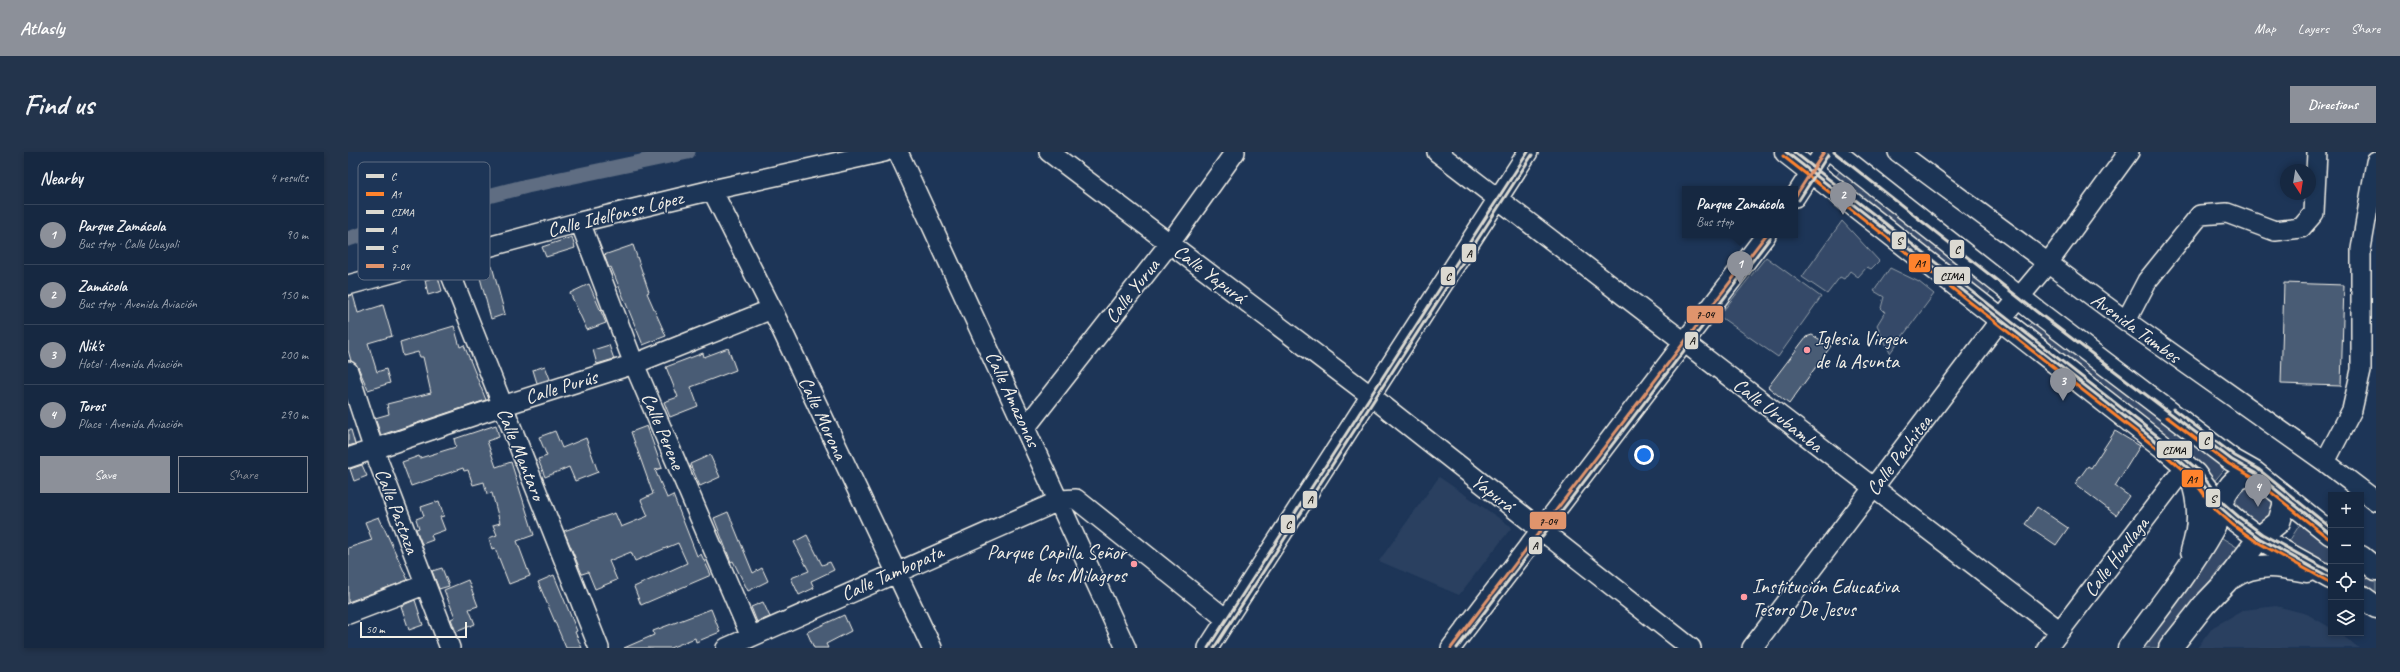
<!DOCTYPE html>
<meta charset="utf-8">
<style>
:root{--surface:#162841;--page:#23344c;--text:#f1f3f6;--muted:#9ea6b1;--line:#35445a;--accent:#8c9099}
body{margin:0;font-family:Caveat,sans-serif;background:var(--page);color:var(--text)}
.controls{position:absolute;right:12px;bottom:12px;display:grid;overflow:hidden;border-radius:0px;box-shadow:0 2px 6px #0003}
.controls button{width:36px;height:36px;display:grid;place-items:center;padding:0;border:0;border-bottom:1px solid var(--line);background:var(--surface);color:var(--text);font:20px sans-serif}
.compass{position:absolute;left:1932px;top:12px;width:36px;height:36px;border-radius:50%;background:var(--surface);box-shadow:0 2px 6px #0003;rotate:168deg}
.scale{position:absolute;left:12px;bottom:10px;width:107px;box-sizing:border-box;padding-left:4px;border:2px solid #f4f1e8;border-top:0;font-size:11px;line-height:14px;white-space:nowrap;color:#f4f1e8;-webkit-text-stroke:3px #1d3557;paint-order:stroke}
.you{position:absolute;left:1296px;top:303px;width:14px;height:14px;margin:-10px;border:3px solid #fff;border-radius:50%;background:#1a73e8;box-shadow:0 0 0 6px #1a73e833}
.badge{display:grid;place-items:center;width:26px;height:26px;border-radius:50%;background:var(--accent);color:#fff;font-size:13px;font-weight:700}
.pin{position:absolute;translate:-50% -33px;filter:drop-shadow(0 1px 2px #0008)}
.pin::after{content:'';position:absolute;top:21px;width:14px;height:12px;background:inherit;clip-path:polygon(0 0,100% 0,50% 100%)}
.popup{position:absolute;left:1334px;top:34px;width:116px;height:52px;box-sizing:border-box;display:grid;place-content:center;border-radius:0px;background:var(--surface);filter:drop-shadow(0 1px 3px #0005);font-size:13px;white-space:nowrap;color:var(--muted)}
.popup b{font-size:15px;color:var(--text)}
.popup::after{content:'';position:absolute;left:50%;top:100%;margin-left:-8px;border:8px solid transparent;border-top-color:var(--surface)}
.list{margin:0;padding:0;list-style:none}
h2{display:flex;justify-content:space-between;align-items:center;height:52px;margin:0;padding:0 16px;font-size:17px}
h2 small{font-size:13px;font-weight:400;color:var(--muted)}
.list li{display:grid;grid-template-columns:26px 1fr auto;gap:12px;align-items:center;box-sizing:border-box;height:60px;padding:0 16px;border-top:1px solid var(--line)}
.list b{display:block;font-size:15px;white-space:nowrap}
.list p{margin:0;font-size:13px;white-space:nowrap;color:var(--muted)}
.list em{font-size:13px;font-style:normal;color:var(--muted)}
.actions{display:flex;gap:8px;padding:12px 16px}
.actions a{flex:1;padding:9px 0;border:1px solid var(--accent);border-radius:0px;text-align:center;font-size:14px;color:var(--accent)}
.actions .main{background:var(--accent);color:#fff}
.icon{flex:none;width:22px;height:22px;fill:none;stroke:currentColor;stroke-width:2;stroke-linecap:round;stroke-linejoin:round}
.map{position:relative;flex:none;width:2028px;height:496px;overflow:hidden;border-radius:0px}
header{display:flex;align-items:center;gap:24px;box-sizing:border-box;height:56px;padding:0 20px;background:var(--accent);color:#fff}
header strong{font-size:19px}
nav{display:flex;gap:22px;margin-inline-start:auto;font-size:14px}
.intro{display:flex;align-items:center;justify-content:space-between;box-sizing:border-box;height:96px;padding:0 24px}
h1{margin:0;font-size:28px}
.button{padding:10px 18px;border-radius:0px;background:var(--accent);color:#fff;font-size:14px;font-weight:700}
main{display:flex;gap:24px;padding:0 24px}
aside{flex:1;background:var(--surface);border-radius:0px;box-shadow:0 2px 6px #0003}
.map>svg:first-child{display:block}
</style>
<header>
<strong>Atlasly</strong>
<nav><a>Map</a><a>Layers</a><a>Share</a></nav>
</header>
<div class="intro"><h1>Find us</h1><a class="button">Directions</a></div>
<main>
<aside>
<h2>Nearby<small>4 results</small></h2>
<ul class="list">
<li><span class="badge">1</span><div><b>Parque Zamácola</b><p>Bus stop · Calle Ucayali</p></div><em>90 m</em></li>
<li><span class="badge">2</span><div><b>Zamácola</b><p>Bus stop · Avenida Aviación</p></div><em>150 m</em></li>
<li><span class="badge">3</span><div><b>Nik's</b><p>Hotel · Avenida Aviación</p></div><em>200 m</em></li>
<li><span class="badge">4</span><div><b>Toros</b><p>Place · Avenida Aviación</p></div><em>290 m</em></li>
</ul>
<div class="actions"><a class="main">Save</a><a>Share</a></div>
</aside>
<div class="map">
<svg width="2028" height="496" viewBox="0 0 2028 496">
<rect width="100%" height="100%" fill="#1d3557"/>
<filter id="ink" filterUnits="userSpaceOnUse"><feTurbulence type="fractalNoise" baseFrequency=".025" numOctaves="2"/><feDisplacementMap in="SourceGraphic" scale="8" xChannelSelector="R" yChannelSelector="G"/><feConvolveMatrix kernelMatrix="1 2 1 2 8 2 1 2 1" color-interpolation-filters="sRGB"/></filter>
<g filter="url(#ink)">
<path fill="#2a4060" d="M1091 325 1164 375 1111 443 1031 409Z
M1928 454 1959 462 1983 476V481H1991L2011 496H1849L1865 475 1896 458Z"/>
<path fill="#354a67" stroke="#949ea8" d="M1495 15 1647 134 1637 146 1485 28Z
M1494 69 1531 109 1523 117 1519 115 1510 125 1502 119 1496 127 1492 125 1479 142 1454 125Z
M1418 105 1473 145 1430 205 1371 164Z
M1542 116 1571 130 1586 142 1542 201 1529 173 1537 160 1533 156 1536 145 1526 139Z
M1686 167 1880 313 1864 332 1677 178Z
M1904 335 1910 337 1926 350 1928 361 1913 373 1908 371 1888 352C1887 342 1894 336 1904 335Z
M1954 369 1983 391V416L1940 391Z
M1871 384 1892 397 1872 416 1811 496H1792Z
M2013 414 2028 426V447L2013 436Z"/>
<g fill="none" stroke-linecap="round" stroke-linejoin="round">
<path stroke="#5e6d82" stroke-width="15" d="M0 87 102 54 179 34 340 0"/>
</g>
<path fill="#485b74" stroke="#f4f1e8" d="M224 85 227 96 198 105 194 95Z
M285 93 301 140 299 141 318 184 295 193 263 115 261 116 256 103Z
M144 114 157 162 143 167 130 118Z
M90 125 94 139 80 143 77 128Z
M1936 131 1996 133 1993 234 1933 232Z
M241 132 258 171 239 178 222 141Z
M5 143 10 161 35 153 44 184 20 191 29 220 38 217 42 231 20 238 10 215 3 209 0 198V144Z
M106 174 112 195 116 193 138 248 33 283 27 266 41 262 39 252 83 241 75 205H72L70 200 55 204 52 190Z
M1464 183 1483 194 1441 252 1420 235 1458 185Z
M261 193 266 207 249 212 245 198Z
M380 196 388 218 343 235 350 254 322 265 316 250 330 245 318 215 355 201 356 205Z
M197 214 202 227 189 231 185 218Z
M148 273 151 285 139 289 148 315 163 310 186 383 169 389 182 424 161 432 147 396 144 397 141 386 149 383 145 373 152 371 144 341 139 342 136 330 125 333 120 318 116 319 115 316 63 334 54 310 71 304 72 306 108 295 106 287Z
M299 274 314 316 307 318 319 346 325 343 349 404 353 402 363 423 293 453 286 435 339 411 330 391 287 409 283 400 261 409 269 428 247 437 240 420 234 422 216 379 267 361 273 375 300 364 293 348 305 342 283 280Z
M0 278H3L7 292 0 294Z
M207 279 214 296 238 286 250 320 227 329 221 315 197 325 190 307 199 304 191 285Z
M1767 279 1792 294 1767 334 1781 344 1768 363 1727 332 1740 314 1743 316Z
M362 303 372 325 352 334 342 312Z
M14 313 19 324 6 329 2 317Z
M91 349 96 364 92 365 97 378 83 383 85 388 74 392 68 377 71 376 68 367 76 364 73 355Z
M1689 355 1720 376 1708 393 1677 372Z
M380 360 405 421 414 416 420 429 400 439 385 409 383 410 366 366Z
M31 365 60 428 0 450V396L24 388 17 370Z
M459 383 474 413 482 410 486 418 463 429 466 436 451 443 443 426 461 419 446 390Z
M94 416 101 434 91 437 84 419Z
M206 423 229 479 227 480 234 496H218L190 430Z
M120 428 130 454 121 457 127 472 108 480 103 467 107 465 96 438Z
M67 448 75 473 61 478 53 454Z
M415 450 422 465 409 470 403 455Z
M363 457 372 480 348 490 347 486 322 496H276L306 483 305 479Z
M496 463 503 479 478 492 480 496H466L459 480Z"/>
<g fill="none" stroke-linecap="round" stroke-linejoin="round">
<defs>
<path id="minor" d="M550 0 778 496
M701 0 1023 244 1343 496
M1089 0 1712 479
M1550 0 1778 169 1977 310 2028 349
M364 38 424 157 584 496
M1447 45 1476 0
M232 70 286 212 403 485
M97 108 251 496
M0 133 232 70 364 38 536 0
M1778 169 1799 129 1852 63 1879 61 1927 79 1953 76 1966 61 1969 0
M0 219 26 298 102 496
M678 275 822 91 887 0
M0 306 154 254 286 212 424 157
M1977 310 2004 258 2013 218V97L2028 10
M0 462 76 433
M378 496 695 356 712 348 728 347 878 467
M860 496 1180 0
M1103 496 1418 83
M1404 496 1653 167 1700 111 1781 0
M1699 496 1831 323 1839 315"/>
<path id="major" d="M1438 0 1818 297 1847 322 1871 354 1888 369 1911 386 1983 426
M1486 0 1689 160 1884 308 1907 321 1983 382
M1842 322C1852 348 1853 373 1844 399
M2013 405 2028 417
M1885 425C1908 409 1933 414 1959 419
M2013 444 2028 455
M1781 496C1810 457 1840 420 1864 378 1872 365 1871 349 1881 336 1887 326 1896 324 1907 321
M1822 496 1856 453 1879 429 1911 386 1931 370 1936 354V345"/>
</defs>
<use href="#minor" stroke="#f4f1e8" stroke-width="22"/>
<use href="#major" stroke="#f4f1e8" stroke-width="25"/>
<use href="#minor" stroke="#1d3557" stroke-width="19"/>
<use href="#major" stroke="#1d3557" stroke-width="22"/>
<defs>
<path id="bus-1" d="M1486 0 1689 160 1884 308 1907 321 1983 382
M860 496 1180 0"/>
<path id="bus-2" d="M1435 4 1815 301 1843 325 1867 357 1885 373 1909 390 1981 430
M1819 265 1881 312 1904 325 1980 386"/>
<path id="bus-3" d="M1446 0 1821 293 1851 319 1875 351 1891 365 1914 382 1983 420
M1825 257 1887 304 1910 317 1983 376"/>
<path id="bus-4" d="M1451 48 1480 3
M866 496 1184 3
M1109 496 1422 86"/>
<path id="bus-5" d="M1438 0 1818 297 1847 322 1871 354 1888 369 1911 386 1983 426"/>
<path id="bus-6" d="M1447 45 1476 0
M1103 496 1418 83"/>
</defs>
<use href="#bus-1" stroke="#1d3557" stroke-width="6"/>
<use href="#bus-2" stroke="#1d3557" stroke-width="6"/>
<use href="#bus-3" stroke="#1d3557" stroke-width="6"/>
<use href="#bus-4" stroke="#1d3557" stroke-width="6"/>
<use href="#bus-5" stroke="#1d3557" stroke-width="6"/>
<use href="#bus-6" stroke="#1d3557" stroke-width="6"/>
<use href="#bus-1" stroke="#dbd9d1" stroke-width="3"/>
<use href="#bus-2" stroke="#ff832d" stroke-width="3"/>
<use href="#bus-3" stroke="#dbd9d1" stroke-width="3"/>
<use href="#bus-4" stroke="#dbd9d1" stroke-width="3"/>
<use href="#bus-5" stroke="#dbd9d1" stroke-width="3"/>
<use href="#bus-6" stroke="#e0946c" stroke-width="3"/>
</g>
</g>
<g fill="#ff9aa2" stroke="#1d3557" stroke-width="1.5">
<circle cx="1459" cy="198" r="4"/>
<circle cx="786" cy="412" r="4"/>
<circle cx="1396" cy="445" r="4"/>
</g>
<g text-anchor="middle" dominant-baseline="central" stroke-width="3" stroke-linejoin="round" paint-order="stroke">
<g font-size="20" fill="#f4f1e8" stroke="#1d3557">
<text transform="translate(267 62) rotate(-14)">Calle Idelfonso López</text>
<text transform="translate(862 122) rotate(37)">Calle Yapurá</text>
<text transform="translate(784 139) rotate(-52)">Calle Yurua</text>
<text transform="translate(1788 176) rotate(36)">Avenida Tumbes</text>
<text transform="translate(213 235) rotate(-17)">Calle Purús</text>
<text transform="translate(665 247) rotate(65)">Calle Amazonas</text>
<text transform="translate(1430 263) rotate(38)">Calle Urubamba</text>
<text transform="translate(475 266) rotate(65)">Calle Morona</text>
<text transform="translate(315 279) rotate(67)">Calle Perene</text>
<text transform="translate(173 302) rotate(68)">Calle Mantaro</text>
<text transform="translate(1551 303) rotate(-53)">Calle Pachitea</text>
<text transform="translate(1145 341) rotate(38)">Yapurá</text>
<text transform="translate(49 359) rotate(69)">Calle Pastaza</text>
<text transform="translate(1768 405) rotate(-53)">Calle Huallaga</text>
<text transform="translate(544 421) rotate(-24)">Calle Tambopata</text>
</g>
<g font-size="20" fill="#f4f1e8" stroke="#1d3557" text-anchor="start">
<text x="1467" y="186">Iglesia Virgen<tspan x="1467" dy="23">de la Asunta</tspan></text>
<text x="778" y="400" text-anchor="end">Parque Capilla Señor<tspan x="778" dy="23">de los Milagros</tspan></text>
<text x="1404" y="434">Institución Educativa<tspan x="1404" dy="23">Tesoro De Jesus</tspan></text>
</g>
</g>
<rect x="10" y="10" width="132" height="118" rx="6" fill="#1d3557" stroke="#5e6d82" stroke-width="1"/>
<rect x="18" y="22" width="18" height="4" fill="#dbd9d1"/>
<rect x="18" y="40" width="18" height="4" fill="#ff832d"/>
<rect x="18" y="58" width="18" height="4" fill="#dbd9d1"/>
<rect x="18" y="76" width="18" height="4" fill="#dbd9d1"/>
<rect x="18" y="94" width="18" height="4" fill="#dbd9d1"/>
<rect x="18" y="112" width="18" height="4" fill="#e0946c"/>
<g font-size="11" fill="#f4f1e8">
<text x="43" y="28">C</text>
<text x="43" y="46">A1</text>
<text x="43" y="64">CIMA</text>
<text x="43" y="82">A</text>
<text x="43" y="100">S</text>
<text x="43" y="118">7-04</text>
</g>
<g stroke="#1d3557" stroke-width="1.5">
<rect x="1543" y="79" width="16" height="19" rx="4" fill="#dbd9d1"/>
<rect x="1601" y="87" width="16" height="20" rx="4" fill="#dbd9d1"/>
<rect x="1113" y="91" width="16" height="20" rx="4" fill="#dbd9d1"/>
<rect x="1560" y="101" width="23" height="20" rx="4" fill="#ff832d"/>
<rect x="1585" y="114" width="38" height="19" rx="4" fill="#dbd9d1"/>
<rect x="1092" y="114" width="16" height="20" rx="4" fill="#dbd9d1"/>
<rect x="1338" y="153" width="38" height="19" rx="4" fill="#e0946c"/>
<rect x="1336" y="179" width="15" height="19" rx="4" fill="#dbd9d1"/>
<rect x="1850" y="279" width="16" height="19" rx="4" fill="#dbd9d1"/>
<rect x="1808" y="288" width="37" height="19" rx="4" fill="#dbd9d1"/>
<rect x="1833" y="317" width="23" height="19" rx="4" fill="#ff832d"/>
<rect x="1857" y="336" width="16" height="20" rx="4" fill="#dbd9d1"/>
<rect x="954" y="338" width="16" height="19" rx="4" fill="#dbd9d1"/>
<rect x="1181" y="359" width="38" height="19" rx="4" fill="#e0946c"/>
<rect x="932" y="362" width="16" height="20" rx="4" fill="#dbd9d1"/>
<rect x="1180" y="384" width="15" height="19" rx="4" fill="#dbd9d1"/>
</g>
<g font-size="11" text-anchor="middle" font-weight="bold" fill="#111">
<text x="1551" y="92">S</text>
<text x="1609" y="101">C</text>
<text x="1121" y="105">A</text>
<text x="1572" y="115">A1</text>
<text x="1604" y="128">CIMA</text>
<text x="1100" y="128">C</text>
<text x="1357" y="166">7-04</text>
<text x="1344" y="192">A</text>
<text x="1858" y="292">C</text>
<text x="1826" y="302">CIMA</text>
<text x="1844" y="331">A1</text>
<text x="1865" y="350">S</text>
<text x="962" y="351">A</text>
<text x="1200" y="373">7-04</text>
<text x="940" y="376">C</text>
<text x="1187" y="397">A</text>
</g>
</svg>
<div class="controls">
<button>+</button>
<button>−</button>
<button><svg class="icon" aria-label="locate" viewBox="0 0 24 24"><circle cx="12" cy="12" r="6"/><path d="M12 2v4M12 18v4M2 12h4M18 12h4"/></svg></button>
<button><svg class="icon" aria-label="layers" viewBox="0 0 24 24"><path d="M12 4l9 5-9 5-9-5zM3 14l9 5 9-5"/></svg></button>
</div>
<svg class="compass" viewBox="-18 -18 36 36"><path d="M0-13l5 13h-10z" fill="#e53935"/><path d="M0 13l5-13h-10z" fill="#9ea6b1"/></svg>
<div class="scale">50 m</div>
<div class="you"></div>
<div class="pin badge" style="left:1392px;top:132px">1</div>
<div class="popup"><b>Parque Zamácola</b>Bus stop</div>
<div class="pin badge" style="left:1495px;top:63px">2</div>
<div class="pin badge" style="left:1715px;top:249px">3</div>
<div class="pin badge" style="left:1910px;top:355px">4</div>
</div>
</main>
